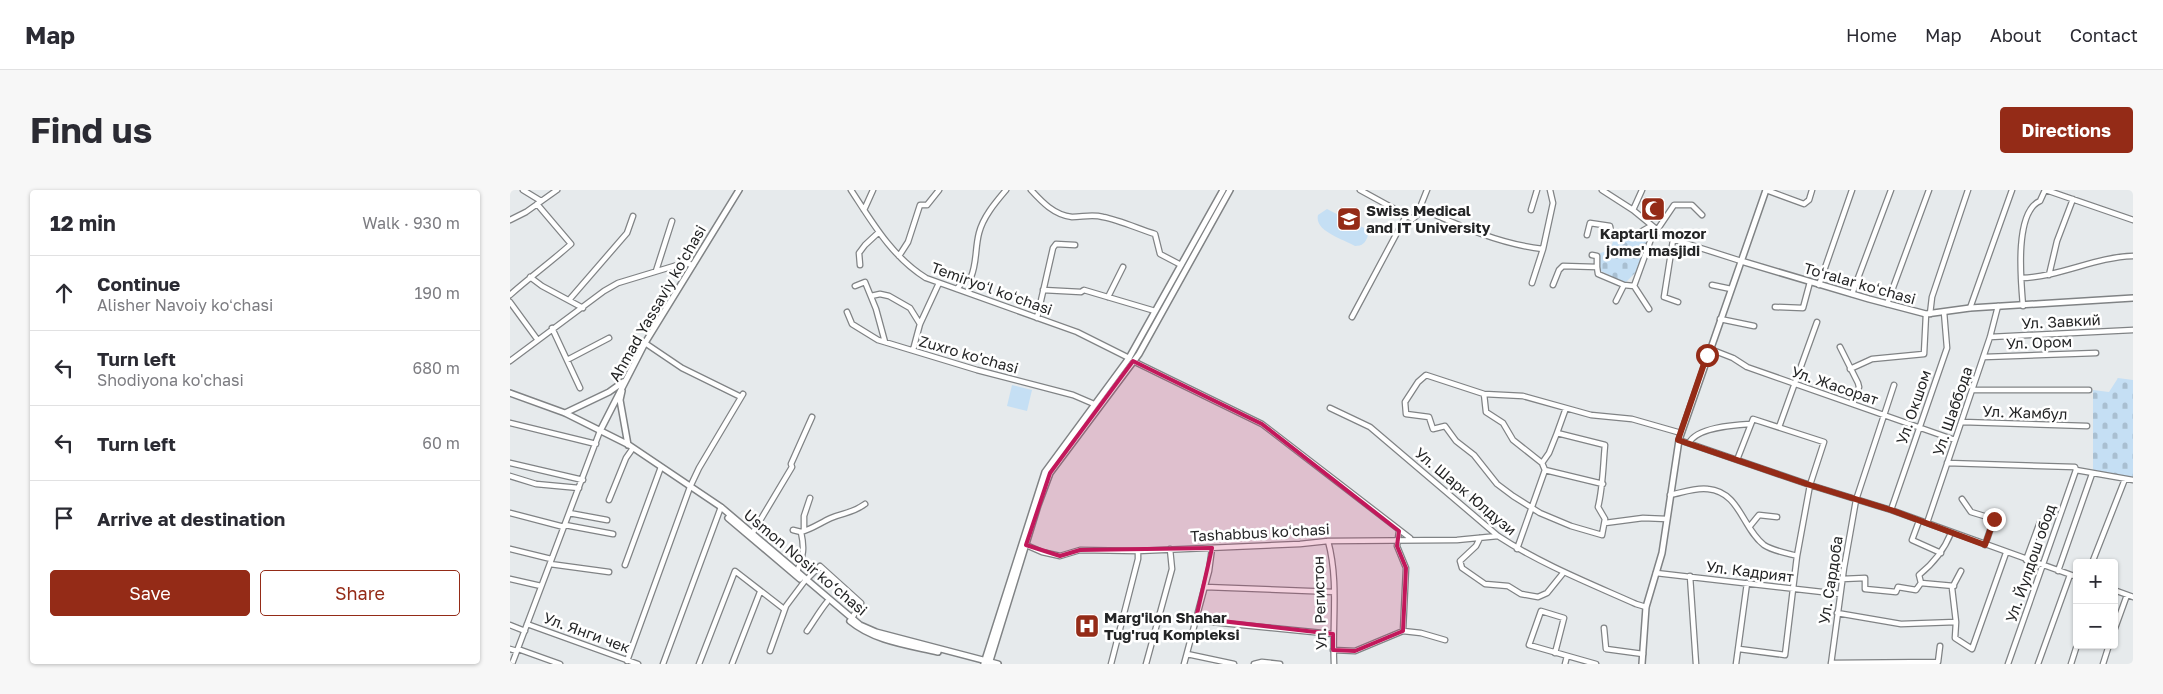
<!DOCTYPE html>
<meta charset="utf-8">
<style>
:root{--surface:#fff;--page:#f7f7f7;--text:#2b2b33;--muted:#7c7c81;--line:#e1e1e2;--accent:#942b17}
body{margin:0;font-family:"Golos Text",sans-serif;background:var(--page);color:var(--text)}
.controls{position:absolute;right:15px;bottom:15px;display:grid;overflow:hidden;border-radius:5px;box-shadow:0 1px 4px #0004}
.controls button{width:45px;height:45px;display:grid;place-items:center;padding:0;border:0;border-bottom:1px solid var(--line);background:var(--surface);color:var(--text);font:25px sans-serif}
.stop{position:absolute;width:15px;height:15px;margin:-11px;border:4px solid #942b17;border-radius:50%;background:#fff}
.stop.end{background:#942b17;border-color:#fff;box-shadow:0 1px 5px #0008}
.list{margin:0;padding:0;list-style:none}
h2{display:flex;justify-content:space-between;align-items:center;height:65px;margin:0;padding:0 20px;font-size:21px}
h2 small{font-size:16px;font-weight:400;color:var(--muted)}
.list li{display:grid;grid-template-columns:32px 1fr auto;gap:15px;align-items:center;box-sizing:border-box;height:75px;padding:0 20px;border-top:1px solid var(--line)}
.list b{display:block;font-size:19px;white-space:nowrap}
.list p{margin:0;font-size:16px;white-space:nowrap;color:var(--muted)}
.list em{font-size:16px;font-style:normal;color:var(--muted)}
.actions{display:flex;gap:10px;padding:15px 20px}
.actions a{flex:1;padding:11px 0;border:1px solid var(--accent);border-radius:5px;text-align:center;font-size:18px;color:var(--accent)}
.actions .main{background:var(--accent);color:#fff}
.icon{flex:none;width:28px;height:28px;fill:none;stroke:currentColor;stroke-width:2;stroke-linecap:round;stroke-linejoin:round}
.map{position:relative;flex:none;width:1623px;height:474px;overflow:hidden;border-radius:5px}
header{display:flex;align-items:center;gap:30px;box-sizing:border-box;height:70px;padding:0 25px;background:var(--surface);border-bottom:1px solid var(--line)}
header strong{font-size:24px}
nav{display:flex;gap:28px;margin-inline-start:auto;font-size:18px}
.intro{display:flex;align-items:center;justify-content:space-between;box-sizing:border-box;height:120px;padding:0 30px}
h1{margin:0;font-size:35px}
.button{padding:12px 22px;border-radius:5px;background:var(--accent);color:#fff;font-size:18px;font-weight:700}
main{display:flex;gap:30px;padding:0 30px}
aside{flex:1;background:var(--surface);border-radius:5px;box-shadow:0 1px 4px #0004}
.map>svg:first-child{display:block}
</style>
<header>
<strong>Map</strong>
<nav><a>Home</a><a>Map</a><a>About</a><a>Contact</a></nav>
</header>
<div class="intro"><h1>Find us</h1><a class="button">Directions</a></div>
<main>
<aside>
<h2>12 min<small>Walk · 930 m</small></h2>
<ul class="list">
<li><svg class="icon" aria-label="ahead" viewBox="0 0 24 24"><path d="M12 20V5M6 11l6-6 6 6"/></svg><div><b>Continue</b><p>Alisher Navoiy koʻchasi</p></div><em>190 m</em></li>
<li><svg class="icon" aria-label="left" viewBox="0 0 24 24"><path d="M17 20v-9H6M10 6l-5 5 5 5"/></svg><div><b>Turn left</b><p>Shodiyona ko'chasi</p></div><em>680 m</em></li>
<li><svg class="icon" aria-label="left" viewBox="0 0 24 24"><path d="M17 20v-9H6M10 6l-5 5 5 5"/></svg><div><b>Turn left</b></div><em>60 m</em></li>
<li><svg class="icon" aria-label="arrive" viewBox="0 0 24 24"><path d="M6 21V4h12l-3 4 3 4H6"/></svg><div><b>Arrive at destination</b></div></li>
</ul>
<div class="actions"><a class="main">Save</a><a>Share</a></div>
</aside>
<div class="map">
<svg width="1623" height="474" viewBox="0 0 1623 474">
<defs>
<pattern id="cemetery-stones" width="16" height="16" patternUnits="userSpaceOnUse" patternTransform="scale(1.25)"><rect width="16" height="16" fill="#c5dff4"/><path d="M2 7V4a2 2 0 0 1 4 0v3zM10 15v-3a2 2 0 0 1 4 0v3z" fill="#a9bfd1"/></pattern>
</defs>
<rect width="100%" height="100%" fill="#e6eaec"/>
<path fill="url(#cemetery-stones)" d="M1139 50 1125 83 1115 93 1089 80 1088 67 1090 63 1094 62 1095 55H1102L1103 51Z
M1608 188 1623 190V287L1583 285V200L1599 202Z"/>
<path fill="#c5dff4" d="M817 19 854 38 858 45C856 53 852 56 845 56 833 49 804 41 808 25Z
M502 195 522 200 517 221 497 216Z"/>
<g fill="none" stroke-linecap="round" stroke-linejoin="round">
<defs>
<path id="minor" d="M13 0 31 11
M341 0C362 32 382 67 416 88L567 142 619 168
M521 0C532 12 544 25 562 27 573 27 582 24 593 27 609 30 629 39 645 44L650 64 671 75
M850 0 903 29 907 25 917 0
M1092 0 1123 20 1156 47 1231 71
M1256 0 1294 14 1299 10 1302 0
M1536 0 1623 30
M910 18C950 36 989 54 1033 59L1043 13 1040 0
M354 20 363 0
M1021 20 1027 0
M1123 20 1132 0
M0 30 16 22 47 0
M1077 45 1080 33 1100 36 1101 42 1104 43 1127 44 1141 36
M1163 50 1154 107 1168 112
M1082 65 1087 66V77
M389 66 398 52 410 15H417L429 0
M350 75 349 63 355 55 369 42
M146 81 162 31
M1539 85 1547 51 1563 9
M20 87 32 96 73 118
M1511 88C1550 87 1585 67 1623 66
M1022 93 1033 59
M1043 95 1049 80 1053 76 1087 77 1088 84 1114 95 1124 96 1141 49 1164 15H1182L1192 25
M1202 95 1221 99
M1309 95 1342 0
M345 96 355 92 366 119 375 152
M1124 96 1139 119
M447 99 454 90 461 87C467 73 465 58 469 43 473 27 485 13 496 0
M533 100 571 102 574 100 645 121
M1342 104 1381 0
M0 105C20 87 41 72 61 54L27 14
M361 106 370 104 379 106 400 118 410 134
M598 107 613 77
M59 110 117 43 123 26
M1106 111 1114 95
M0 112 27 149
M1377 114 1419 0
M1513 116C1511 92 1504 22 1530 11L1535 0
M1265 117 1293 118 1300 92
M1460 118 1502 0
M337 122 342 134 368 150 467 180 563 205 584 214
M1420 124 1422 107 1458 0
M842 127 896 26
M527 128 543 58 546 54 565 55
M1210 129 1244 136
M42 138 70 198
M1480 147 1623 140
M135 153 172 178 231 207
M1330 157 1348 193 1349 197 1343 214
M1200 159 1223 168 1237 177 1445 250
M403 160 410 134 429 93
M1474 167 1586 163
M57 170 99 148
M0 171 94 101 108 93 174 73 183 75
M623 171 752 234 900 348
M1340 179 1362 169 1414 164 1416 124
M1462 200H1579
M974 204 976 222 993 233 1003 250 1032 273 1035 280 1093 294
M820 218 860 237 988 346C1031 374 1079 393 1126 414L1136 417
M1056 218 1047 243 1095 255C1093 276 1093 297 1088 317L1095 329 1092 345 1061 336 1030 323 1003 306 987 294 964 265 946 251 935 236 923 239 919 227 896 224 895 212 908 192 916 185 974 204 1013 206 1081 225 1122 229 1171 243
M1452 232 1577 236
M0 233 86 254
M1269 237 1307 132
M1169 250 1300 295 1381 320 1567 387
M1179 253C1187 237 1225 235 1241 234
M1227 270 1243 229 1314 252 1300 295 1287 366 1275 465 1229 459
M0 273 73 290
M1032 273 1039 263 1047 243
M1437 273 1565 277 1566 280 1623 290
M0 286 26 294 69 298
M1160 305C1171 303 1186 297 1198 299 1230 302 1232 338 1254 355 1263 361 1277 363 1287 366
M1452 309 1461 322 1484 329 1475 355
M99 310 116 268 123 258
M1381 320 1437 158 1434 122
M0 323 54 337
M59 323 97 330
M1409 331 1402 350 1431 363
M1095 333 1133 328 1157 329
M1417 333 1480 147 1488 116
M55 335 103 344
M1240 336 1249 325 1267 327
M283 340 291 342
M294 341V326L300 308
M889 341 887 356 896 378 893 441
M1441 343C1434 360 1424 373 1409 385L1411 393 1444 396
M242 344 282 277 281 274 302 227
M970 348 966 356 950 371 952 378 975 394 998 396 1011 404 1028 407 1037 403 1054 382
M818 351C829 391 822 433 824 474
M516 355 532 362 550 366 570 360 628 361 790 354 818 351 947 350 988 346
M0 359 41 369
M1007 359 1035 280
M1516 370 1530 332
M1582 373 1615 289
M40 374 99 382
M115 375 151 277
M1451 381 1442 398 1446 432 1445 448 1462 459 1496 363
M1548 381 1582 284
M287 382C293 365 295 360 291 342 302 339 310 333 321 328 335 322 341 324 355 314
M1146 383 1330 404
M1180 386 1186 474
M0 389 31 396
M1332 389 1355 388V399L1386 402 1388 397 1406 400 1411 393
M296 390 310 376 351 413 342 428
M695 397 824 402
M1604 400 1623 407
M1327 423 1391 434 1446 432
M686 428 701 432 823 444
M17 434 128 474
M0 435 15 441
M1094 438 1096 459 1133 464
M297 441C304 431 309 422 317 412
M1604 441 1617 405
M0 459 7 461
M8 459 50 474
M823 460 845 461 893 441 911 443 935 450
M260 461 276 416 294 392
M1045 463 1054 428 1031 421 1019 455 1086 474
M677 464 724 474
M117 471 180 297 189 278 233 204
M1321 473 1428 472 1430 456
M2 474 90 241
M153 474 211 317
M189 474 225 381 274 419
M222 474 250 402
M601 474 628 369V361
M636 474 662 379 660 359
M674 474 699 381 702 358
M744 474 752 472 770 474
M1055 474 1057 466
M1226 474 1237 393
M1321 474 1334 378 1346 310 1384 195
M1498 474 1566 280
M1528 474 1560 385
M1561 474 1567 455
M1593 474 1599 455"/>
<path id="major" d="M1231 71 1359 109 1416 124 1460 118 1623 108
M112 201 110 210 118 255
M0 203 55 223 119 255 211 317 350 435 366 442 488 474
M55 223 99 202 113 192
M90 241 135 153 229 0
M218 328 290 389
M340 431C364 451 398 455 428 462
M474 473 535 282 619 168 713 0
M479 474 528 315 540 283 629 164 720 0
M1132 474 1136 417 1152 363 1169 250 1256 0"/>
</defs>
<use href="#minor" stroke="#808385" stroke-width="7"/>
<use href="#major" stroke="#808385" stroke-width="8"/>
<use href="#minor" stroke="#fff" stroke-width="4.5"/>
<use href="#major" stroke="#fff" stroke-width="5"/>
</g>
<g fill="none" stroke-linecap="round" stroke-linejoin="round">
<path stroke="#942b17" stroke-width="6" d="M1197 165 1168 250 1300 295 1381 320 1475 355 1484 329"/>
</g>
<path fill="#c2185b" fill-opacity="0.2" stroke="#c2185b" stroke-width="4" stroke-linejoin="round" d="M623 171 752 234 889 341 887 356 896 378 893 441 845 461 823 460V444L686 428 702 358 570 360 550 366 516 355 540 283Z"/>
<defs>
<symbol id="mosque-square" viewBox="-11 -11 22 22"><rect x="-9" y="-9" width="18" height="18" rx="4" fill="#942b17" stroke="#fff"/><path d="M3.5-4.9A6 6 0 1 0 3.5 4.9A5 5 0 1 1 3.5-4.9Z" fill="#fff"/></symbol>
<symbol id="university-square" viewBox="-11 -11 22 22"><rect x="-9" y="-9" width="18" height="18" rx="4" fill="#942b17" stroke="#fff"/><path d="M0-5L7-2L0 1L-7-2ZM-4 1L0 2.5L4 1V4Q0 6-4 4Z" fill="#fff"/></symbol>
<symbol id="hospital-square" viewBox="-11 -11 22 22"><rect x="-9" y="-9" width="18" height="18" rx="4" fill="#942b17" stroke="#fff"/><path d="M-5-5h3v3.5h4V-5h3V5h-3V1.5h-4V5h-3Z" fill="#fff"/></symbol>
</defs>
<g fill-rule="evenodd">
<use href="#mosque-square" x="1129" y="5" width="28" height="28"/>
<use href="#university-square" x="825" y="15" width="28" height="28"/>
<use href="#hospital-square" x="563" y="422" width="28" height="28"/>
</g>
<g text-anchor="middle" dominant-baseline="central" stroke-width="5" stroke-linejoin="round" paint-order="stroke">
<g font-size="15" font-weight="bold" fill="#242526" stroke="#fff" text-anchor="start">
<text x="856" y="20">Swiss Medical<tspan x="856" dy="17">and IT University</tspan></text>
<text x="1143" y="43" text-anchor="middle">Kaptarli mozor<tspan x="1143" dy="17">jome' masjidi</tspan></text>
<text x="594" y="427">Marg'ilon Shahar<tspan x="594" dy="17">Tug'ruq Kompleksi</tspan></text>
</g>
<g font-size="15" fill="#242526" stroke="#fff">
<text transform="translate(1350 93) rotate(16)">Toʻralar koʻchasi</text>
<text transform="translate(482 98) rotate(20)">Temiryoʻl koʻchasi</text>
<text transform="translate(147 113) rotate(-60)">Ahmad Yassaviy ko'chasi</text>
<text transform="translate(1551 131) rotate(-3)">Ул. Завкий</text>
<text transform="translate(1529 152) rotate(-2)">Ул. Ором</text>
<text transform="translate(459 164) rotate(16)">Zuxro ko'chasi</text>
<text transform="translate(1325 195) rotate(19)">Ул. Жасорат</text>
<text transform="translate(1403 217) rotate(-71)">Ул. Окшом</text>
<text transform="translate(1442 221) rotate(-71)">Ул. Шаббода</text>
<text transform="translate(1515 222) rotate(2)">Ул. Жамбул</text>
<text transform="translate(956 301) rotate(40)">Ул. Шарк Юлдузи</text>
<text transform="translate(750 342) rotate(-3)">Tashabbus koʻchasi</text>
<text transform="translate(296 372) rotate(40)">Usmon Nosir ko‘chasi</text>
<text transform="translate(1520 373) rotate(-71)">Ул. Йулдош обод</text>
<text transform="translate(1240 381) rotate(7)">Ул. Кадрият</text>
<text transform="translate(1320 390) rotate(-81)">Ул. Сардоба</text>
<text transform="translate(809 413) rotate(-92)">Ул. Регистон</text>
<text transform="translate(77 442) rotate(20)">Ул. Янги чек</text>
</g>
</g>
</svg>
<div class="controls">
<button>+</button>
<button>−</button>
</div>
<div class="stop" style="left:1197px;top:165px"></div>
<div class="stop end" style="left:1484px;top:329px"></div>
</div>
</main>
